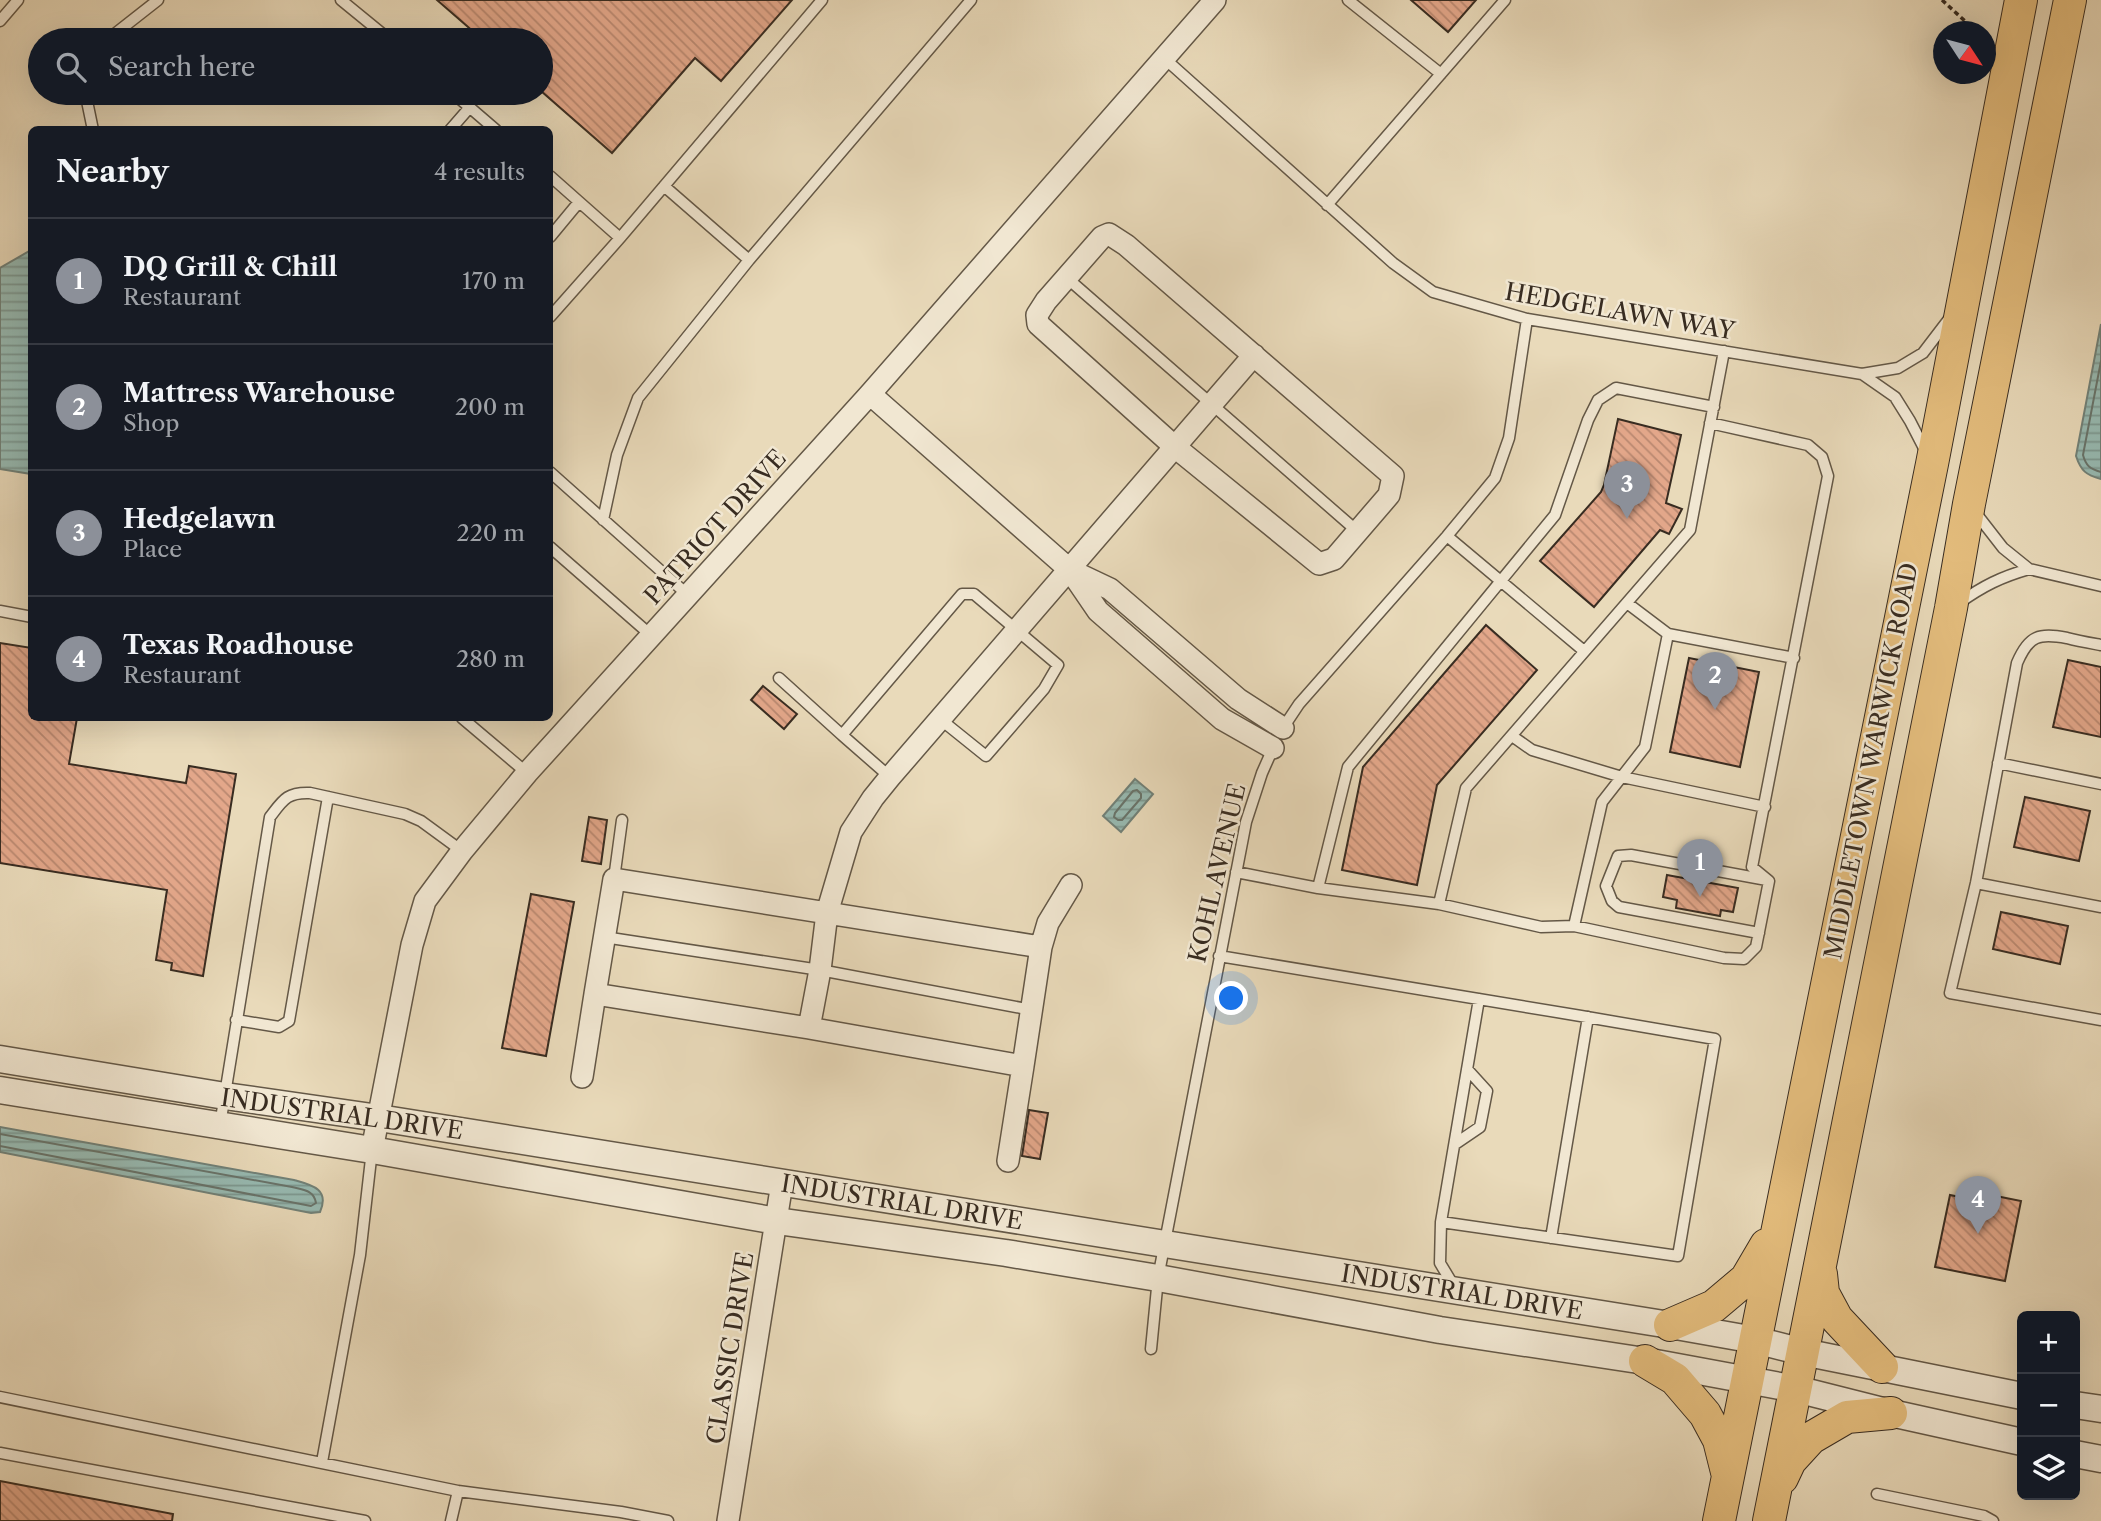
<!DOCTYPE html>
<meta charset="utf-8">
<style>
:root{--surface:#171b24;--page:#242831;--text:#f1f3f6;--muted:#9ea1a6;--line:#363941;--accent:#8c9099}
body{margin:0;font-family:"Libre Caslon Text",serif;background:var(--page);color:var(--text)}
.controls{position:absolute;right:21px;bottom:21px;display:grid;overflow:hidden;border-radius:10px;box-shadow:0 7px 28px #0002}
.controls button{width:63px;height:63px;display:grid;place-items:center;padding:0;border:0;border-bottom:2px solid var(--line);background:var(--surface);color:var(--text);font:35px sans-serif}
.compass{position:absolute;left:1933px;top:21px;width:63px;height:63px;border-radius:50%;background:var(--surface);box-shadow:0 7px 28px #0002;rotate:126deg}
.you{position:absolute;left:1232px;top:999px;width:24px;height:24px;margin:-18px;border:5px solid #fff;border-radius:50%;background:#1a73e8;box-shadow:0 0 0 10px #1a73e833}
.badge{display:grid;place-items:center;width:46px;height:46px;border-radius:50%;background:var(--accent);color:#fff;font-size:23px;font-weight:700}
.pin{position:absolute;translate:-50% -58px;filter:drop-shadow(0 2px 4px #0008)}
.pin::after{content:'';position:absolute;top:37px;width:24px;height:21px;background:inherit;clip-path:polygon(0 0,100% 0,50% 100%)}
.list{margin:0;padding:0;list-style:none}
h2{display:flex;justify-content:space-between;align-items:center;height:91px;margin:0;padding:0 28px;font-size:30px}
h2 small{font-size:23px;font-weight:400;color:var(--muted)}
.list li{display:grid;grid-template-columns:46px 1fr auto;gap:21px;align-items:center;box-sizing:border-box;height:126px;padding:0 28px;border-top:2px solid var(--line)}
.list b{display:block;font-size:26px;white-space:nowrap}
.list p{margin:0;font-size:23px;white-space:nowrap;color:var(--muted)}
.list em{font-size:23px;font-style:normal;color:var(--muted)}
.icon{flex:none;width:38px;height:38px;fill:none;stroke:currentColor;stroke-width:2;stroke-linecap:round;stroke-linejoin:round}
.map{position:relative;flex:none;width:2101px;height:1521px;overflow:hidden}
.search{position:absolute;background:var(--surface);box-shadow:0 7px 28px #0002;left:28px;top:28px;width:525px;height:77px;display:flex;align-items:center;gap:18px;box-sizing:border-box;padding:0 24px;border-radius:38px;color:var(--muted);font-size:26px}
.panel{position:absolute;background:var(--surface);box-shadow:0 7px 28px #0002;left:28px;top:126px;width:525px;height:595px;border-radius:10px}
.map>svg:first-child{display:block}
</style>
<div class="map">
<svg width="2101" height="1521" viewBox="0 0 2101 1521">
<defs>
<pattern id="water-rules" width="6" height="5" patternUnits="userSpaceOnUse" patternTransform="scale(1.75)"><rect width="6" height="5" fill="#97bab2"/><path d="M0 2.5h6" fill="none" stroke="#7c9790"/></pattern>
<pattern id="building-back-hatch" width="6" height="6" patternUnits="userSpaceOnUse" patternTransform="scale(1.75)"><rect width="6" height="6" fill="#e3a78a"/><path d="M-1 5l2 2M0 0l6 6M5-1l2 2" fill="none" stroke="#b98870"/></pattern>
</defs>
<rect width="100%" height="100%" fill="#e9daba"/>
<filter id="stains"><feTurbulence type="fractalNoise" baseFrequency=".00286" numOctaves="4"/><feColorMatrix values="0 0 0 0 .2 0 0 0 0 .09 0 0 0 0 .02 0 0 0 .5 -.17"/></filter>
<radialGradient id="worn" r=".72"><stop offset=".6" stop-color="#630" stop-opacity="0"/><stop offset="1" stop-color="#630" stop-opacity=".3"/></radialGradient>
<path fill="url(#water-rules)" stroke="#718178" stroke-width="2" d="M31 250H32L31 474 0 469V268Z
M2101 324V479C2086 475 2081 471 2076 456Z
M1135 779 1153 794 1121 832 1103 816Z
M0 1127 294 1180C312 1185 330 1189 320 1212L311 1213 0 1152Z"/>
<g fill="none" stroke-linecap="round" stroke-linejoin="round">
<path stroke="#68736a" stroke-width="2" d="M2101 361 2083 455C2086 466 2090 469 2101 472
M1137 790 1141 794V798L1122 820H1118L1114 817 1115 813 1133 791Z
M0 1134 292 1187C303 1190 314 1190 316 1203L311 1206 0 1146"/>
</g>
<path fill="url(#building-back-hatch)" stroke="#382c21" stroke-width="2" d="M437 0H792L721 81 695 58 612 153 541 91V40H483Z
M1411 0H1476L1448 32Z
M1618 419 1681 435 1666 503 1682 509 1669 534 1660 530 1594 607 1540 561 1601 492 1604 485Z
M1486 625 1537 670 1437 785 1417 885 1342 870 1363 767Z
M0 643 32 648V718H77L69 764 186 783 189 766 236 774 203 976 171 970 172 963 156 960 167 890 0 863Z
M1689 658 1759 672 1740 767 1670 752Z
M2068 660 2101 667V737L2053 727Z
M763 686 797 714 784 729 751 700Z
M2025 797 2090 811 2079 861 2014 847Z
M589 817 607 820 601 864 582 861Z
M1667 875 1738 888 1733 912 1721 910 1720 916 1676 908 1677 900 1663 897Z
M531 894 574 902 546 1056 502 1048Z
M2001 912 2068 926 2060 964 1993 949Z
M1029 1110 1048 1113 1040 1159 1022 1156Z
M1976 1192 2021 1201 2005 1281 1935 1267 1950 1195 1974 1200Z
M0 1481 173 1514 172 1521H0Z"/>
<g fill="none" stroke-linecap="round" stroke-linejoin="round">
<defs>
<path id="service" d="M341 0 390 40
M1348 0 1441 74
M0 21 18 0
M107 40 158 0
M1164 58 1393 263 1433 292 1527 319 1862 374 1898 368 1923 353 1949 319
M89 93 87 101 93 130
M453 93 496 130
M450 130 470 107
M550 176 620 238
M664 186 749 260
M1327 205 1505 0
M550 237 579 202
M1067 278 1357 531
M550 317 620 238 822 0
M1862 374 1895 397 1910 421 1927 454
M550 472 689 596
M1975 512 2003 548 2029 569 2101 586
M603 520 617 455 638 398 749 260 971 0
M1447 536 1584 651
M550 547 653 637
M1959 603C1983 586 2001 577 2029 569
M0 611 32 617
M1668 634 1794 658
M2101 645C2090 643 2078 641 2067 638 2039 633 2029 635 2017 663L1976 883 1950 993 2101 1020
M779 678 842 735
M462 718 527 773
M1281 731 1299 704 1447 536 1495 478 1509 438 1527 319
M1512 736 1532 750 1622 777 1765 807
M1998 763 2101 784
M890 777 842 735 962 594H974L1058 665 1044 689 986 756 940 719
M1236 872 1318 888 1439 904 1466 788 1690 530 1724 351
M614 879 622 820
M1976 883 2101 907
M1318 888 1348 767 1555 515 1588 420 1598 400 1616 388 1714 407
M1439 904 1541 927 1574 926 1724 958 1744 959 1756 947 1769 881 1752 867 1828 476 1822 457 1808 445 1710 423
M1574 926 1602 802 1645 747 1668 634 1627 603
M1759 933 1619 907 1612 901 1606 886 1618 856 1631 855 1767 880
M604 937 820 970 1032 1010
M1219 956C1385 984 1550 1010 1715 1039L1678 1256 1441 1222 1479 999
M236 1020 279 1027 289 1021 328 797
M220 1125 270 817C283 800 287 792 310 793L405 814 421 821 462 851
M1455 1144 1480 1127 1487 1091 1467 1069
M1441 1222 1440 1263 1455 1288
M1551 1238 1588 1017
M1151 1349 1158 1278 1246 822 1262 773 1274 746
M0 1397 458 1491 621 1512 668 1521
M0 1453 365 1521
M322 1462 360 1255 372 1150
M1877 1494 1984 1516 1993 1521
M451 1521 458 1491"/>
<path id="minor" d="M1109 234 1126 245 1393 476 1389 495 1334 559 1319 564 1175 447 1038 324 1037 315 1046 301 1102 237Z
M870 394 1070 570 1098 611 1222 719 1273 748
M1072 571 1110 589 1238 699 1283 728
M1041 947 1048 923 1071 885
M809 1028 595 994 614 879 1041 947 1023 1066 809 1028 820 970 827 913 851 832 873 798 890 777 1254 355
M582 1077 595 994
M372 1150 412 945 425 901 462 851 527 773 870 394 1215 0
M1008 1161 1023 1066
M728 1521 782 1183"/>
<path id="tertiary" d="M0 1059 225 1096 379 1118 1670 1325 1755 1340 1803 1352 2022 1396
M0 1090 372 1150 777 1221 1006 1253 1158 1278 1440 1330 1645 1361 1796 1389 1891 1413 2022 1442
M2075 1405 2101 1409
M2075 1454 2101 1459"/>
<path id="primary" d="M1821 1274 1823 1293 1837 1319 1882 1367
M1670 1325 1714 1306 1746 1279 1766 1245
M1645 1361 1675 1379 1705 1414 1719 1440 1727 1472
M1782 1478 1790 1461 1811 1438 1847 1417 1891 1413
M1719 1521 1932 464 2021 0
M1769 1521 1951 608 1969 504 2070 0"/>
</defs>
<use href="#service" stroke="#645847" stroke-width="13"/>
<use href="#minor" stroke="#645847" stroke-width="24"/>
<use href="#tertiary" stroke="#645847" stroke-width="29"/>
<use href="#primary" stroke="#382c21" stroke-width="34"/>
<path stroke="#382c21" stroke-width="3.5" stroke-dasharray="5 3.5" stroke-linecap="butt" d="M1942 0 1966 22 1973 32"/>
<use href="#service" stroke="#f1e7d2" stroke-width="10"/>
<use href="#minor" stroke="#f1e7d2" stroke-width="21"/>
<use href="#tertiary" stroke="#f1e7d2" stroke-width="26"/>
<use href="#primary" stroke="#e4bd7d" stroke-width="32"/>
</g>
<g text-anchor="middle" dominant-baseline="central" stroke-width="5" stroke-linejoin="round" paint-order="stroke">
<g font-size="24" fill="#382c21" stroke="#f1e7d2">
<text transform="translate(1620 311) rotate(10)">HEDGELAWN WAY</text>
<text transform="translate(715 527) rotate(-48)">PATRIOT DRIVE</text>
<text transform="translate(1871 761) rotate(-79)">MIDDLETOWN WARWICK ROAD</text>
<text transform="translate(1217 873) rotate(-77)">KOHL AVENUE</text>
<text transform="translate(342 1114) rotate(8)">INDUSTRIAL DRIVE</text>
<text transform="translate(902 1202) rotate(9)">INDUSTRIAL DRIVE</text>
<text transform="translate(1462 1292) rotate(9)">INDUSTRIAL DRIVE</text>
<text transform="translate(730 1348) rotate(-81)">CLASSIC DRIVE</text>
</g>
</g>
<rect width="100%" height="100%" filter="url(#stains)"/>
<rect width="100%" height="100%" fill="url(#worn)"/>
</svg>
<div class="controls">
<button>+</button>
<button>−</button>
<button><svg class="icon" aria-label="layers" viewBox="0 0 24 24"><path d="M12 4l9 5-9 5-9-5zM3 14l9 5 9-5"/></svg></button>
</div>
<svg class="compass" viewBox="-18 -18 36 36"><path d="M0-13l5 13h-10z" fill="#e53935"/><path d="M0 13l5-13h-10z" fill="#9ea1a6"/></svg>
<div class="you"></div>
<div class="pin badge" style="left:1700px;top:897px">1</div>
<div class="pin badge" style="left:1715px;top:710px">2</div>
<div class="pin badge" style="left:1627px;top:519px">3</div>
<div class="pin badge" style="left:1978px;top:1234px">4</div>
<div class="search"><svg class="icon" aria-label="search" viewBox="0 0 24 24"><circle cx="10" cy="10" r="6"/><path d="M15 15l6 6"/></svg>Search here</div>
<section class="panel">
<h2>Nearby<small>4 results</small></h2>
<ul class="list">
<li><span class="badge">1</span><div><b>DQ Grill &amp; Chill</b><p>Restaurant</p></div><em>170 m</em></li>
<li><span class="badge">2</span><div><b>Mattress Warehouse</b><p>Shop</p></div><em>200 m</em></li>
<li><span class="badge">3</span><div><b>Hedgelawn</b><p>Place</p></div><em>220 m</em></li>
<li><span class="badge">4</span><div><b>Texas Roadhouse</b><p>Restaurant</p></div><em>280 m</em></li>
</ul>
</section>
</div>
